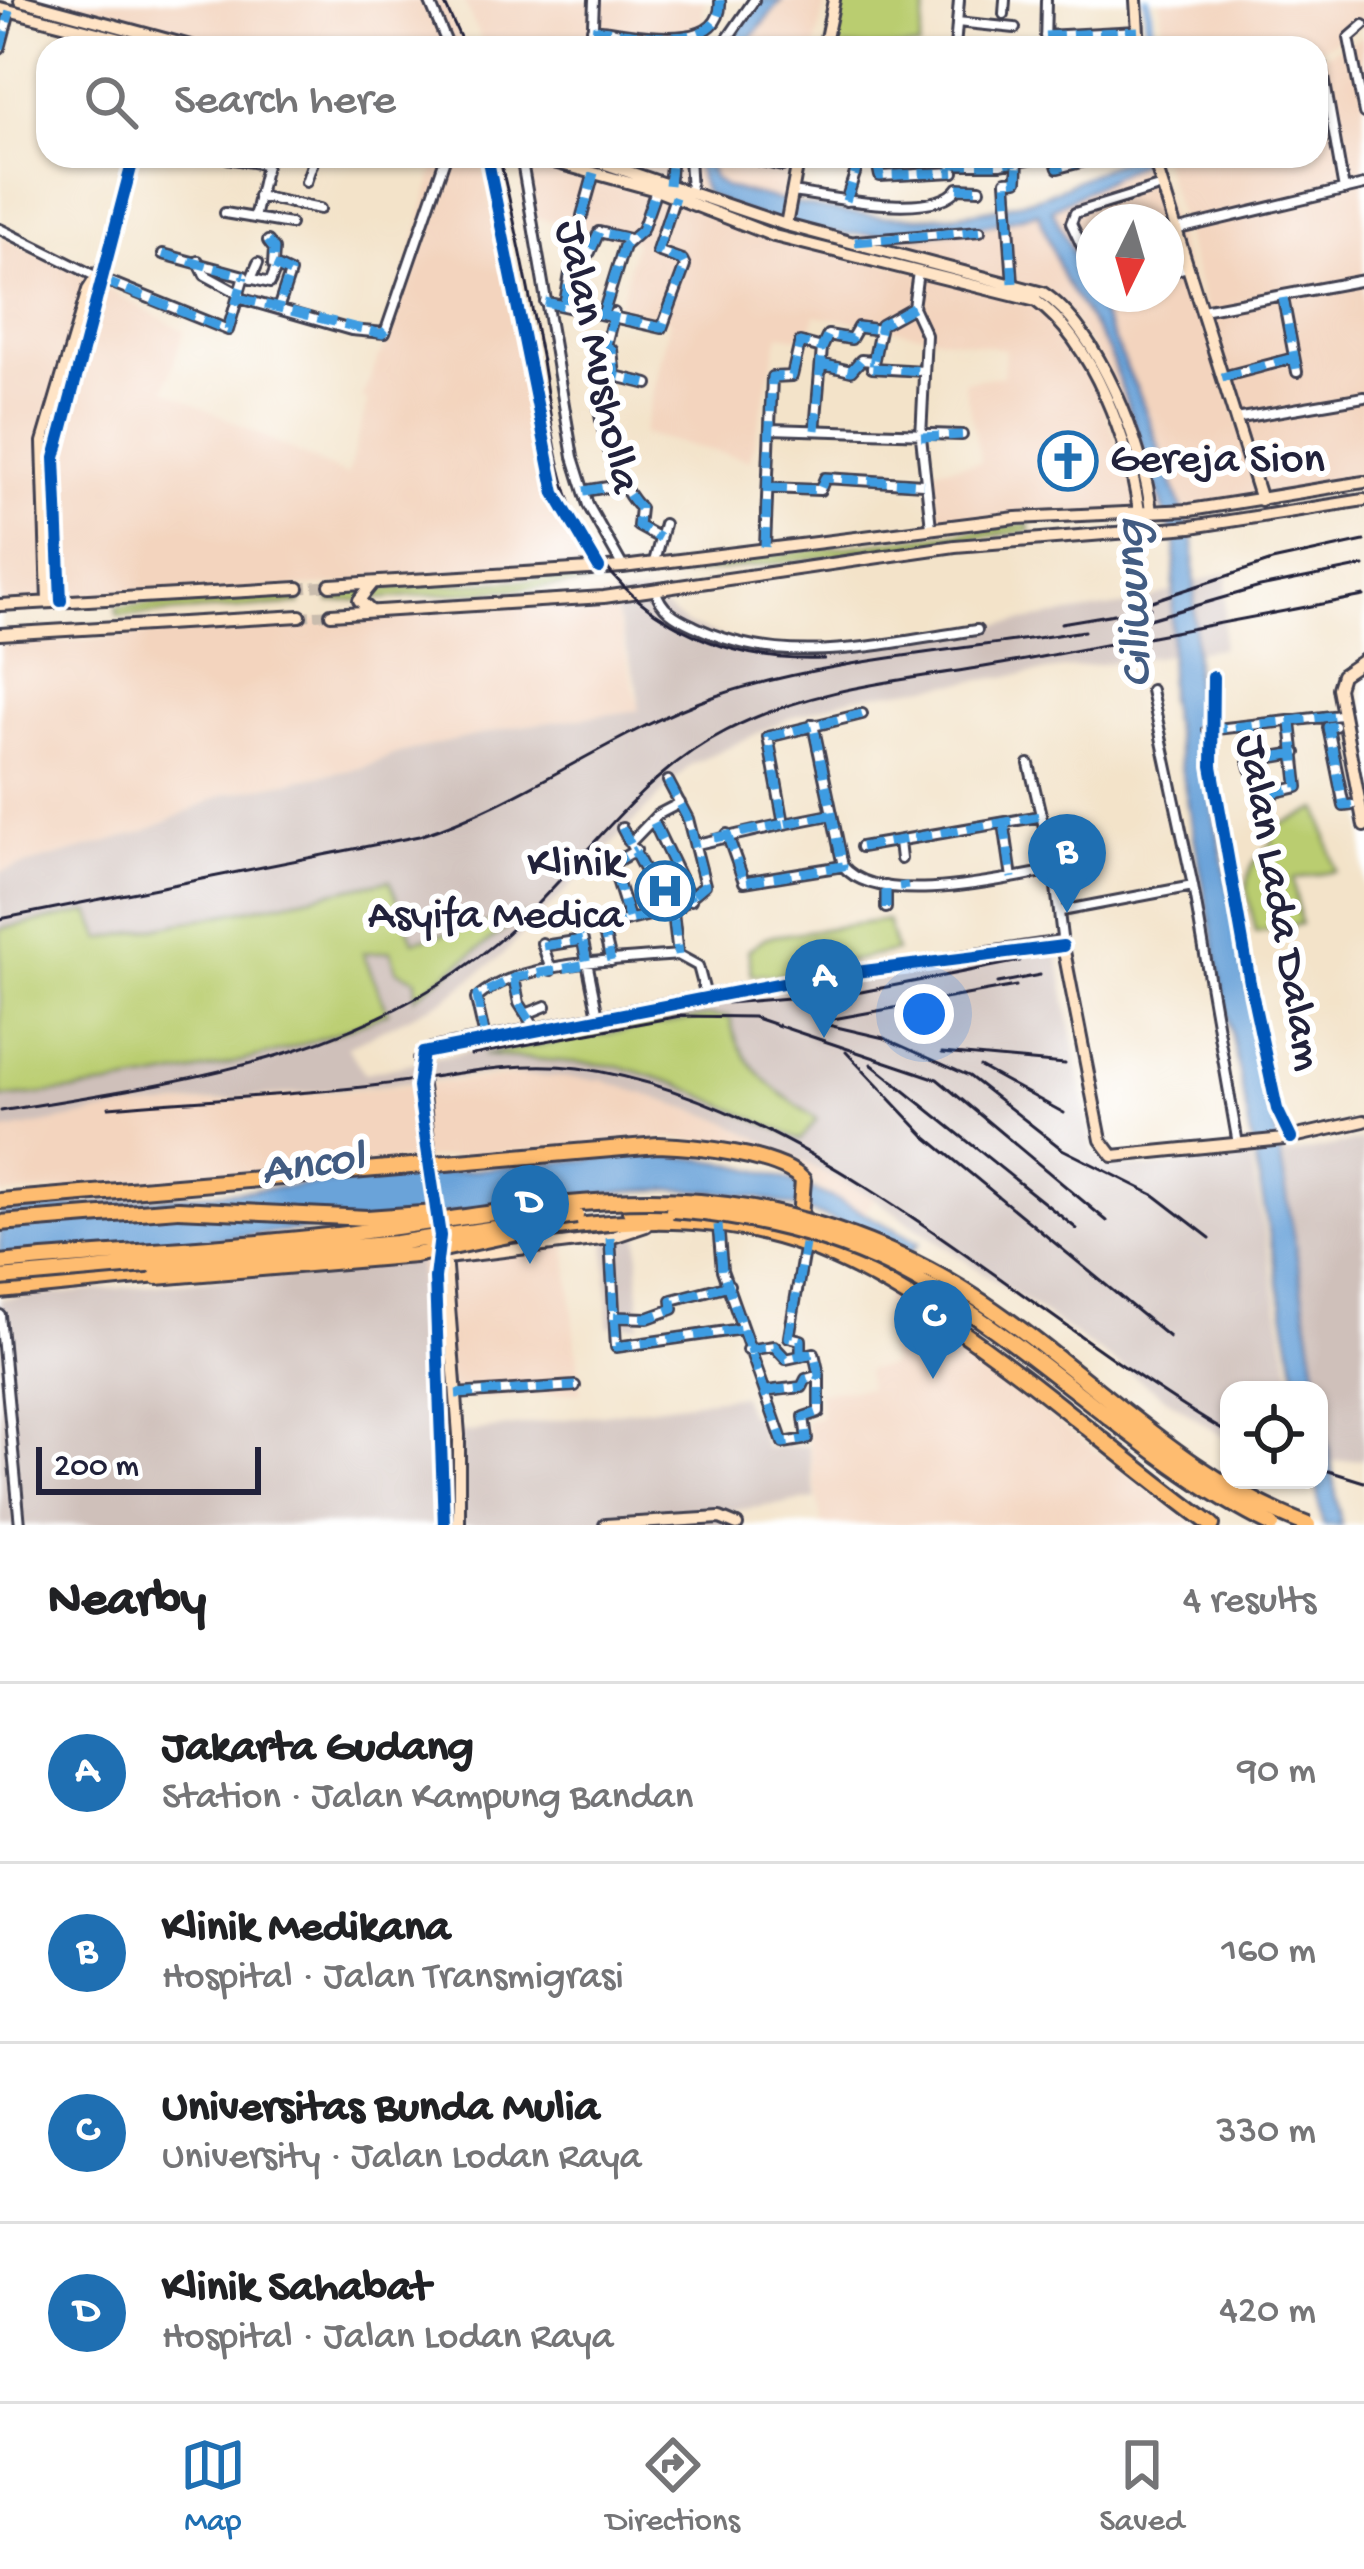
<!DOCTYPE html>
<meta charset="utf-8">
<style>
:root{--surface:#fff;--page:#f2f2f2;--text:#202124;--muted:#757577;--line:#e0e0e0;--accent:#1f6fb2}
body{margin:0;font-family:"Gochi Hand",sans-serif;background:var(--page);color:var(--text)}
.controls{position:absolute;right:36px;bottom:36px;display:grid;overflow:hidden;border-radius:24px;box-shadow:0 3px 9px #0004}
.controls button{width:108px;height:108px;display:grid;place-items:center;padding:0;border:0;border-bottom:3px solid var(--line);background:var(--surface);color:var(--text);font:60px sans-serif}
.compass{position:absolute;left:1076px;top:204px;width:108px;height:108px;border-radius:50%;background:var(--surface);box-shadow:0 3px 9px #0004;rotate:185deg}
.scale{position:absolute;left:36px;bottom:30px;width:225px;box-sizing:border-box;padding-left:12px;border:6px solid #22223b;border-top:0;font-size:33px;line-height:42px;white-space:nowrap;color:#22223b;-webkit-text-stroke:9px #fff;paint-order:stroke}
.you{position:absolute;left:924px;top:1014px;width:42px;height:42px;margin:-30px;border:9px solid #fff;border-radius:50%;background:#1a73e8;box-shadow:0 0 0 18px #1a73e833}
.badge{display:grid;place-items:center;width:78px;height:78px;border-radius:50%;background:var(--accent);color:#fff;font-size:39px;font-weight:700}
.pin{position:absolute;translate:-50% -99px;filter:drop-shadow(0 3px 6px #0008)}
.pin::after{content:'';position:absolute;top:63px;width:42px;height:36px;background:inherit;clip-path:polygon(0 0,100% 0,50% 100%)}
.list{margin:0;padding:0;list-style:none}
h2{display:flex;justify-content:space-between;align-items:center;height:156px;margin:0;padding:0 48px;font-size:51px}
h2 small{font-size:39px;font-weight:400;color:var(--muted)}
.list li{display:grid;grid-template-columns:78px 1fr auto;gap:36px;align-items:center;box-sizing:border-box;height:180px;padding:0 48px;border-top:3px solid var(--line)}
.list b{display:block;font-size:45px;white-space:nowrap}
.list p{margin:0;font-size:39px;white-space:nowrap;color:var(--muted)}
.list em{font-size:39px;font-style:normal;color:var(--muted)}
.icon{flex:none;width:66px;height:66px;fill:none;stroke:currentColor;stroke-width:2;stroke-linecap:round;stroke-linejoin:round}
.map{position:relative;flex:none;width:1364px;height:1525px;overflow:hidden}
.search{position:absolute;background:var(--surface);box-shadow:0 3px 9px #0004;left:36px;right:36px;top:36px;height:132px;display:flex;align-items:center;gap:30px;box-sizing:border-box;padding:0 42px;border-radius:36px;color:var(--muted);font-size:45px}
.sheet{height:876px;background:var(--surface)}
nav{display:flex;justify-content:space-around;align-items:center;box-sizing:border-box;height:168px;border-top:3px solid var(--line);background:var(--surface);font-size:33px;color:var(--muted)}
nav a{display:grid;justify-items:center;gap:6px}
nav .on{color:var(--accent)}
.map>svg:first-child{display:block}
</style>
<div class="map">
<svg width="1364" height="1525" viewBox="0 0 1364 1525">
<rect width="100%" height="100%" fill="#fff"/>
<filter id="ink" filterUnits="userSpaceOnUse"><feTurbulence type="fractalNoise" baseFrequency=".00833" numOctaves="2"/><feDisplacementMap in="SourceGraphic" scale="24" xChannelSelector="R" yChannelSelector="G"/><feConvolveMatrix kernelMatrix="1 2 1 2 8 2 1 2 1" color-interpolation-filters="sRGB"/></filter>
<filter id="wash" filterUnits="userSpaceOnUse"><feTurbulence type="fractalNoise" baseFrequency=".004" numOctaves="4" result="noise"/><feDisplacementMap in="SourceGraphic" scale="48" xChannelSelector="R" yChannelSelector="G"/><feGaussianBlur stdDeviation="2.7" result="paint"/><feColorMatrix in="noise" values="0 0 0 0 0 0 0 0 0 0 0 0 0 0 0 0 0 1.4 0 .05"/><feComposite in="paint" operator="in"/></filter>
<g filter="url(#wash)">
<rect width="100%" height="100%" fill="#f3e3c9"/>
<path fill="#f3d4be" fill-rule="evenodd" d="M20 0H443L464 48H195Z
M463 0H705L702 31 673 33 740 48H485Z
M785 0H826L815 48H745Z
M1160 0H1364V24L1316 51 1165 48Z
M1364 36V482L1151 513 1122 414 1096 356 1060 304 855 242 865 235H937L1003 224 1052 208 1150 156 1248 452 1161 156H1316V58ZM1094 222H1166V294H1094Z
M438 156H482L540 465 599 568 0 606V237L60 262 184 331 165 389 347 476 368 401 362 397 390 332Z
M520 156 656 190 732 222 1036 301 1088 365 1136 490 1139 511 941 526 932 469 981 462 964 381 1003 376 1005 349 815 315 809 339 779 334 750 460 643 434 670 321 619 308 635 241 524 215Z
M603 156H791L777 217Z
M611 597 640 710 514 727 395 754 366 767 225 794 144 832 0 872V646Z
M553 1073 601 1080 721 1119 874 1198 865 1213 815 1187 804 1170 713 1143 671 1138 0 1195V1132L111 1111Z
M565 1234 581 1392 425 1402 419 1261Z
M885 1294 1196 1525H822L805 1419 821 1417 818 1392 868 1388 866 1370 890 1366Z"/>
<path fill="#cfc0ba" d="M1228 571 1222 648 854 697 790 718 690 765 500 957 445 999 347 1047 365 1073 706 1002 1057 949 1093 1152 1113 1165 1152 1168 1250 1154 1294 1390H1229V1441L874 1198 721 1119 601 1080 501 1074 111 1111 0 1132V872L144 832 225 794 366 767 395 754 514 727 639 710 638 688 611 597 645 594 686 624 763 651 810 654 1139 603Z
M1364 1140V1459L1329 1462 1282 1156Z
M639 1222V1325L609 1326 605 1226Z
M419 1260 425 1402 456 1434 741 1395 749 1415 755 1414 765 1448 808 1445 816 1499 730 1511 743 1525H0V1299Z"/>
<path fill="#bacd70" stroke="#6e7856" stroke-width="3" d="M840 0H927L919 48H828Z
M1029 524 1030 531 634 581H623L617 574Z
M611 575 617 582 330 602V592Z
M299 594 300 604 118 616 116 607Z
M1319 809 1336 871 1293 879 1301 924 1256 932C1247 888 1236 874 1273 842L1271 828Z
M390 880 413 941 524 915 415 997 416 979 396 970 391 951 363 953 388 1012C266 1066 132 1087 0 1098V929L90 912 101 939Z
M887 920 896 951 788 975H752L748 950 766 937Z
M710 1016 730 1017C738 1066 779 1093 817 1119L801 1140 677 1084 619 1066 482 1055Z"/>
<path fill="#6aa3d9" stroke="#46628a" stroke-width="3" d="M760 0H782L743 48H722Z
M693 156H705L714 179 724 187C837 215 922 233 1036 198 1069 188 1109 161 1139 156L1141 162 1052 209 1140 396 1194 542 1195 717 1276 1130 1319 1390H1299L1168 698 1176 545 1109 352 1063 278 1038 212C939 244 797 247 705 193Z
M646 1154C760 1159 821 1189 919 1243L910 1253C850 1225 794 1202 728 1193 628 1180 527 1206 428 1217 286 1233 143 1245 0 1260V1213Z
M1319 1392 1341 1525H1323L1315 1480Z"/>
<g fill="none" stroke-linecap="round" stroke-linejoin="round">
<path stroke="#6aa3d9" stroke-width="8" d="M1147 0 1151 48"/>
</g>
</g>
<g filter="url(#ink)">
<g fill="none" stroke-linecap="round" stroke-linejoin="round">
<path stroke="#c9bcad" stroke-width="10" stroke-dasharray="10 5" stroke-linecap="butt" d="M298 588 330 585
M300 616 331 614"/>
<defs>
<path id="street" d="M429 0 449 48
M1004 14 1005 0
M957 22 1015 28
M1364 25 1349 38 1364 113
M592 29C629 32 724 57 720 0
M1045 36 1138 31
M0 48 10 11
M592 48 594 0
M721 48 754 0
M955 48 959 0
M1045 48 1046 0
M1322 66 1344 190
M521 156 573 457 588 505 623 567
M689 156 691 193
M740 156 782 166
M1054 156 1058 168 1104 156
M227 158 265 164
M877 162 880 176 954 172
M951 164H1000L1046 156
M306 182 315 156
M669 185 672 156
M958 188 980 189
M793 192C827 197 937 220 958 188
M258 196 320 209
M846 201 860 158 877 162 878 156
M225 213 290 224
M582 216 594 173
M254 218 268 156
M0 229 93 275 228 330 244 276
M1166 232 1364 185
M574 235 590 252 599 232 629 239
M268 241 274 249 273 265 290 273 278 309
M856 241 980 231
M1094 253 1086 255 1071 223 1075 213 1162 186
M163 254 244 276
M198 261 205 275 240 294
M918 272 913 307 926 335 921 437 931 527
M1166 273 1188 267
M251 279 258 263
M253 279 270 283 276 268
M1013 283 1006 181 1017 180 1018 161
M239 298 351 330 385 333 446 156
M1283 298 1297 372
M545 302 662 328 685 266 682 260 657 251 675 197
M565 303 573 256
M913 307 881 325 872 368 924 371
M1202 310 1364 280
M604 311 624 246 642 230 656 190
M614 313 606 345 612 350 615 376 648 384
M821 364 851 371 861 360 873 361
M615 376 607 378 608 401 599 408C603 440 620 489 640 508L638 526 660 538
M1222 377 1294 358
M1235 419 1364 397
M770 429 962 435
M815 430 822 348
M769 488 820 490 825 478 923 484
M584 491 620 485
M765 547 772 377 792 376 800 342 822 348 828 335 851 339 858 327 880 330
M654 562 664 524
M656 590C660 609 676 618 694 626 784 671 882 643 977 630
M1213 677 1212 766 1250 983 1277 1109 1291 1138
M1151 690 1193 886 1238 1144
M813 724 843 866
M1335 726 1328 727 1344 806 1352 805
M1251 728 1249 761 1259 796 1298 787 1291 723
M1208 730 1341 715
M1249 761 1296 753
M1029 764 1054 870 1063 946
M668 781 688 819 705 885 673 912
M830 815 784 824 768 737 862 714
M654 823 691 900
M1004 823 1012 878
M622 828 666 911 673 912 678 955
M727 834 744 882 843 866
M632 841 657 815 680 803
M899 842 901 859
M697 844 784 824
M861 847 1041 816
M843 866C878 909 1005 879 1054 870
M886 908V886
M1061 911 1193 886
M629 918 612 864 636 850
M602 924 611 961
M542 943 551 970
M543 946 582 940
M678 955 698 966 706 996
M514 978 519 1003 535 1028
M526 1014 546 1006
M598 1016 581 932 666 911
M485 1038 476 999C514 961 624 960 678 955
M718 1225 722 1270 783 1443 807 1439 804 1417 819 1412V1375
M610 1238 616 1347 741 1329
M0 1315 20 1525
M614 1317 648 1318 673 1309 672 1300 729 1285
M747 1350 774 1346 786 1359 814 1353 819 1375 806 1379 802 1387 767 1391
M801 1356V1340L789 1337 805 1244
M456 1394 575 1386"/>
<path id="secondary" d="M20 0 198 48
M1136 0 1139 48
M0 8 156 48
M824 48 834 0
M487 156 555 493 599 568
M532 156 656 190 774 236 1036 301C1094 343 1129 443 1139 511
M582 156 786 225 1043 293C1097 327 1146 450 1151 513
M1153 156 1261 500
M786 225 799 156
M330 585 623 567 1016 518 1190 510 1364 482
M61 601 55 458 134 156
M48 602 43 442 88 290 102 268
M0 605 298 588
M371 611 359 600 372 584
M331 614 604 597 955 546 1191 527 1364 500
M0 634 300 616
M1364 660 1342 675 1338 688 1364 826
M437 1217 419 1060 431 1049 737 990 1055 943 1063 946 1101 1140 1113 1156 1284 1139 1364 1121
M444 1242 459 1435V1525
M438 1247 444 1525
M446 1258 610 1238 646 1226
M605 1525 720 1518 737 1525"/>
<path id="highway" d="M0 1201 658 1145C693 1146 779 1154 803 1180L799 1231
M630 1211 673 1210
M0 1223 178 1209
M548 1229C621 1220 692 1215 765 1233 917 1268 1084 1433 1212 1525
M0 1291 168 1274"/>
</defs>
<use href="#street" stroke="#413f50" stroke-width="14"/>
<use href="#secondary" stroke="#413f50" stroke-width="16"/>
<use href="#highway" stroke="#413f50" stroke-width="20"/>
<use href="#street" stroke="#fff" stroke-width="8"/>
<use href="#secondary" stroke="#ffe4c6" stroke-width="10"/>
<use href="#highway" stroke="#febc70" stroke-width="14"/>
<path stroke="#22223b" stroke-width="3" d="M443 0 465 48
M499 156C516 224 529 292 542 361 550 408 554 460 571 504 612 611 714 664 824 659
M1134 607 1272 561 1364 541
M1061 623 1150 608
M1132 624 1260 587 1364 566
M0 919 419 836C524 802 612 732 716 696 822 660 971 649 1084 631
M998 983 1040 975
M727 1003 861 992 1020 961
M833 1019 1016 986
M828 1025 884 1038 969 1076 1062 1149 1154 1195 1210 1238
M846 1052 925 1136 1169 1337
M942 1053 1065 1064
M471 1055 680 1016 753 1017 937 1079 1107 1221
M871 1064 1077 1229
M980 1067 1064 1113
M109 1107C199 1099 290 1096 380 1085 446 1076 511 1060 578 1068 807 1098 1031 1319 1229 1434
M1 1111C183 1081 373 1058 514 927 584 862 639 775 726 731 819 683 924 679 1025 660 1138 639 1251 618 1364 596
M1319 1468 1364 1482"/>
<defs>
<path id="highway-bridge" d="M178 1209 367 1218 436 1213
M673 1210C750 1216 824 1233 893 1267 1031 1336 1134 1457 1272 1525
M0 1263C109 1252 218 1249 327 1236 551 1210 698 1158 915 1263 1058 1333 1157 1468 1308 1525
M156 1277 415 1255 555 1225
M0 1278 396 1243 576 1216"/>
</defs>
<use href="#highway-bridge" stroke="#413f50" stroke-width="20" stroke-linecap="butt"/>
<use href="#highway-bridge" stroke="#febc70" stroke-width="14"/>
<path stroke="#3c9ce2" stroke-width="9" stroke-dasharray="18 9" stroke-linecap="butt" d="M592 29C629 32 724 57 720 0
M1045 36 1138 31
M0 48 10 11
M1054 156 1058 168 1104 156
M877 162 880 176 954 172
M951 164H1000L1046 156
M669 185 672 156
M958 188 980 189
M846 201 860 158 877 162 878 156
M582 216 594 173
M574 235 590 252 599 232 631 239
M268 241 274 249 273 265 290 273 278 309
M855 242 980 231
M163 254 244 276
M102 280 228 330 244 276
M1013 283 1006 181 1017 180 1018 161
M239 298 382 334 390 326
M1283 298 1297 372
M545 302 662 328 685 266 682 260 657 251 675 197
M565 303 573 256
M913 307 881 325 872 368 924 371
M604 311 624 246 642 230 656 190
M614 313 606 345 612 350 615 376 648 384
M821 364 851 371 861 360 873 361
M615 376 607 378 608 401 599 408C603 440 620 489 640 508L638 526 660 538
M1222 377 1294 358
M815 430 822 348
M921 437 962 435
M769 488 820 490 825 478 923 484
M584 491 620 485
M765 547 772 377 792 376 800 342 822 348 828 335 851 339 858 327 880 330
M1335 726 1328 727 1344 806 1352 805
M1251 728 1249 761 1259 796 1298 787 1291 723
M1208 730 1341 715
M1249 761 1296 753
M668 781 688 819 705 885 673 912
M830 815 784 824 768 737 862 714
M654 823 691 900
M1004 823 1012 878
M622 828 666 911 673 912 678 955
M727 834 744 882 843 866 813 724
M714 838 784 824
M861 847 1041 816
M903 882 904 890
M886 908V886
M629 918 612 864 636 850
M602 924 611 961
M543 946 582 940
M514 978 519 1003 535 1028
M485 1038 477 996 514 978 587 964 581 932 666 911
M718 1225 722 1270 783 1443 807 1439 804 1417 819 1412V1375
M610 1238 616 1347 741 1329
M614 1317 648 1318 673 1309 672 1300 729 1285
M747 1350 774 1346 786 1359 814 1353 819 1375 806 1379 802 1387 767 1391
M801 1356V1340L789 1337 805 1244
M456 1394 575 1386"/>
<defs>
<path id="cycleway" d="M487 156 555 493 599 568
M61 601 55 458 134 156
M1213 677 1212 766 1250 983 1277 1109 1291 1138
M444 1525 435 1278 440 1236 418 1087 423 1053 808 978 1063 946"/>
</defs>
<use href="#cycleway" stroke="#fff" stroke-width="20"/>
<use href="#cycleway" stroke="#0057b8" stroke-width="12"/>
</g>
</g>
<defs>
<symbol id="church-ring" viewBox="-11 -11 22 22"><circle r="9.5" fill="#fff" stroke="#1f6fb2" stroke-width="1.5"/><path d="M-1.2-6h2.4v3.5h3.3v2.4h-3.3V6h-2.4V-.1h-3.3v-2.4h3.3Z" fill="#1f6fb2"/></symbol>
<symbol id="hospital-ring" viewBox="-11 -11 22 22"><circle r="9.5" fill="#fff" stroke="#1f6fb2" stroke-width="1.5"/><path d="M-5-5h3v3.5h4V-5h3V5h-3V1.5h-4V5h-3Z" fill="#1f6fb2"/></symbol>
</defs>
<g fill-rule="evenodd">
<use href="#church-ring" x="1035" y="428" width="66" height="66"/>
<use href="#hospital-ring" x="632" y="858" width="66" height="66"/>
</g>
<g text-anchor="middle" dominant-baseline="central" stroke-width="12" stroke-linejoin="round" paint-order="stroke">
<g font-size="45" fill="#22223b" stroke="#fff">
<text transform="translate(595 357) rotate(78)">Jalan Musholla</text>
<text transform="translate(1277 903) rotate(80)">Jalan Lada Dalam</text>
</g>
<g font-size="45" fill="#22223b" stroke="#fff" text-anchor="start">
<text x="1110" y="461">Gereja Sion</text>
<text x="623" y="865" text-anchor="end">Klinik<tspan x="623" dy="52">Asyifa Medica</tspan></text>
</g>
<g font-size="48" font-style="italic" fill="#425c82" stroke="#fff">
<text transform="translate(1137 604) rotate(-93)">Ciliwung</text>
<text transform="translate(313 1167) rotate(-8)">Ancol</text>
</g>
</g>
</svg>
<div class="controls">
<button><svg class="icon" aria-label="locate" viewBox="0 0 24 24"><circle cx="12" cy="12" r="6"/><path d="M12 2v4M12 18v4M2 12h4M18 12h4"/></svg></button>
</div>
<svg class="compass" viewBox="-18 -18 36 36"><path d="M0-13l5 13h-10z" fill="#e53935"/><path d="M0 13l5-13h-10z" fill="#757577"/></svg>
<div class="scale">200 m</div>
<div class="you"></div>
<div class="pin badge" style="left:824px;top:1038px">A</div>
<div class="pin badge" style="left:1067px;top:913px">B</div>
<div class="pin badge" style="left:933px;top:1379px">C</div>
<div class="pin badge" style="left:530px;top:1264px">D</div>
<div class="search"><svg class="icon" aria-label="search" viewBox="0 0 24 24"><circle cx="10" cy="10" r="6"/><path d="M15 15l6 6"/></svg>Search here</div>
</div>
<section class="sheet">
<h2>Nearby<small>4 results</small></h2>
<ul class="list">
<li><span class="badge">A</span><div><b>Jakarta Gudang</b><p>Station · Jalan Kampung Bandan</p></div><em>90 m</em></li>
<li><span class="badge">B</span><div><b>Klinik Medikana</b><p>Hospital · Jalan Transmigrasi</p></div><em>160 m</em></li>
<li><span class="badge">C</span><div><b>Universitas Bunda Mulia</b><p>University · Jalan Lodan Raya</p></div><em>330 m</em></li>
<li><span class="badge">D</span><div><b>Klinik Sahabat</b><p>Hospital · Jalan Lodan Raya</p></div><em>420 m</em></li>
</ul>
</section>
<nav>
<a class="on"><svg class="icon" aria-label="map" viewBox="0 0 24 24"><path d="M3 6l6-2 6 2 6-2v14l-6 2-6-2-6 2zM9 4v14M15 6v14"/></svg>Map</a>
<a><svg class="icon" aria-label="directions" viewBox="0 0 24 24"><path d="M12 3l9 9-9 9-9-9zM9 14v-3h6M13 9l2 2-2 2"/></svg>Directions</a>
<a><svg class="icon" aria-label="saved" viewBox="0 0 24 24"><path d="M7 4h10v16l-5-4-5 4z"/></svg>Saved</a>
</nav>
